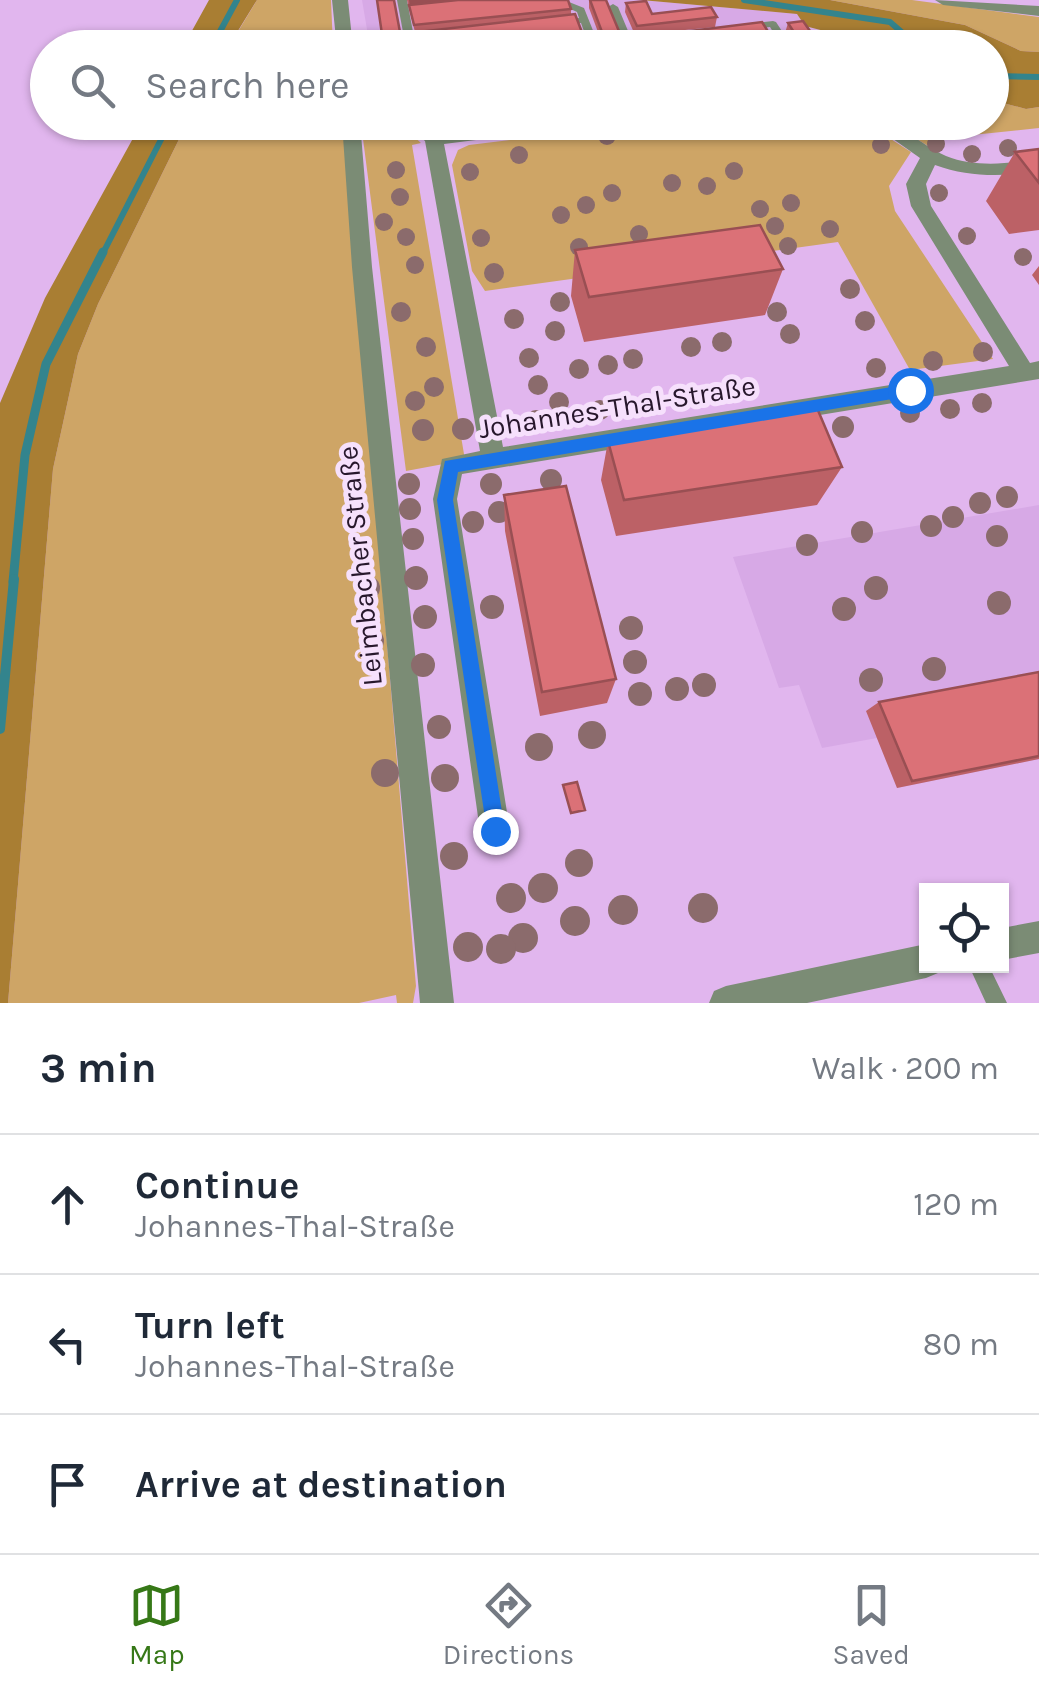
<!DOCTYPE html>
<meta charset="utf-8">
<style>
:root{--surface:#fff;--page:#f2f2f3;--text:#1f2937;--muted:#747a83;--line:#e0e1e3;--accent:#367817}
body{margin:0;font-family:Karla,sans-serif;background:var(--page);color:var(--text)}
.controls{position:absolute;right:30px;bottom:30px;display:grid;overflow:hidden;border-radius:0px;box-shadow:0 2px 8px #0004}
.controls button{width:90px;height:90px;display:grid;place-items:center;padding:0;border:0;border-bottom:2px solid var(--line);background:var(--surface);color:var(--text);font:50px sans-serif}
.stop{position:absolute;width:30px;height:30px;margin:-22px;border:8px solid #1a73e8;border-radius:50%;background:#fff}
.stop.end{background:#1a73e8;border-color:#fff;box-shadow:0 2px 10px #0008}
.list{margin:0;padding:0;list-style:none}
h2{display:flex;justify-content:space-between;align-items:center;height:130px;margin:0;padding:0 40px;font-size:42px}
h2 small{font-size:32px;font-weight:400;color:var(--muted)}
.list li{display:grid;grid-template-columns:65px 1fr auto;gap:30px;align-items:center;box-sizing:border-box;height:140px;padding:0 40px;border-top:2px solid var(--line)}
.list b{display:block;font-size:38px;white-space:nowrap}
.list p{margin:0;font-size:32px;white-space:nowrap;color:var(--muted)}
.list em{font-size:32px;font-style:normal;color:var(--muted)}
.icon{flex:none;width:55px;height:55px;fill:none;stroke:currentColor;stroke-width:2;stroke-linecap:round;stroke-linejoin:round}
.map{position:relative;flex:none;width:1039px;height:1003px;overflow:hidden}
.search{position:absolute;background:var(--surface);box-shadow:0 2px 8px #0004;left:30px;right:30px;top:30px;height:110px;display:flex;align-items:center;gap:25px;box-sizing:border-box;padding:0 35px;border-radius:55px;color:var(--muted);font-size:38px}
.sheet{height:550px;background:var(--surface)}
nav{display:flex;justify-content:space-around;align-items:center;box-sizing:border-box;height:140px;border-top:2px solid var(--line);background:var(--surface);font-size:28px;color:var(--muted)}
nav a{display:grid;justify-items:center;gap:5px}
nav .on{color:var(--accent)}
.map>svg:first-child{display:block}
</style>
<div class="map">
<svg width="1039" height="1003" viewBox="0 0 1039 1003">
<rect width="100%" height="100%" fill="#e1b6ee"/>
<path fill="#d7a9e6" d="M362 0H641L797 14 819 47H370Z
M1039 505V759L897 788 877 738 822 748 799 685 779 688 733 557Z"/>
<path fill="#cea566" d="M257 0H331L333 47 228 48Z
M830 0H912L1039 17V52L1021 51 965 25Z
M992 100 1026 109 1039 107V128L953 137 928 146 891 123 992 122Z
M187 123H343L416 986 413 1003H397L396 995 359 1003H8L53 469 78 354 98 304Z
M369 123H399L421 143 412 145 465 460 406 471 362 131Z
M648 123H866L911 152 889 186 895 211 993 359 910 370 838 242 485 291 472 271 452 165 458 150 469 145Z"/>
<path fill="#a97e33" d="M209 0H257L228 47H183Z
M641 0H830L965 25 1021 51 1039 52V107L1026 109 992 100V48L886 47 805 26 797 14Z
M142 122 187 123 98 304 78 354 53 469 8 1003H0V403L45 298Z"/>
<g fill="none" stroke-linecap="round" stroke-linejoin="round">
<path stroke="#33848d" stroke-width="6" d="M744 0 890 22 920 48
M211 48 237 0
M992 76 1039 77
M102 255 170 122"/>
<path stroke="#33848d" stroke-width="9" d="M13 582 25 455 46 364 103 252"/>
<path stroke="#33848d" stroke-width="10" d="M0 729 14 579"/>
<path fill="#7b8c75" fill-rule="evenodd" d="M397 0H407L416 48H406Z
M551 0H564L584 8 600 48H590L581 23 555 25V21L579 18 577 12Z
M613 4 618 7 631 38 658 35 663 38 662 40 634 43 636 48H626L608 7Z
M773 21 776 22 793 48H783L770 27 745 30 740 27 745 24Z
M969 966H989L1007 1003H986Z"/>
<path fill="#7b8c75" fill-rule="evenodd" d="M935 0 1039 6V16L943 5Z
M402 122H424L438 133 521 122H580L571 128 444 144 503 447 1009 366 911 206 906 184 920 158 869 122C902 122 917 143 946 156 976 168 1008 163 1039 160V172C1003 176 970 178 935 165L926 184 931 206 1030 363 1039 361V379L462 474 457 499 510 831 506 842 495 846 484 842 480 831 433 499 442 459 480 451 425 141Z
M1039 921V953L1002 960V928Z
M926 944V966H941L938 973 926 978 807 1003H709L714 991 726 986Z"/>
<path fill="#7b8c75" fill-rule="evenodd" d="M332 0H348L353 48H337Z
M342 122H360L372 267 454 1003H420L352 267Z"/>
</g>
<g fill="#8b6b6c">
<circle cx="607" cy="136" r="9"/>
<circle cx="936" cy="144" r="9"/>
<circle cx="881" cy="145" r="9"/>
<circle cx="1008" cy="148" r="9"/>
<circle cx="972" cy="154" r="9"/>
<circle cx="519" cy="155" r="9"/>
<circle cx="396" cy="170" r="9"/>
<circle cx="734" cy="171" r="9"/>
<circle cx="470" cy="172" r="9"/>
<circle cx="672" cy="183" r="9"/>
<circle cx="707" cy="186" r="9"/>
<circle cx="612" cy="193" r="9"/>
<circle cx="939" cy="193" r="9"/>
<circle cx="400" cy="197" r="9"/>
<circle cx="791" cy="203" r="9"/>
<circle cx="586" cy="205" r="9"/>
<circle cx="760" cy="209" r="9"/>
<circle cx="561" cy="215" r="9"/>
<circle cx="384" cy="222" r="9"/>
<circle cx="775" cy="226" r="9"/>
<circle cx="830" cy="229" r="9"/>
<circle cx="639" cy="234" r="9"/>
<circle cx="967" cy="236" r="9"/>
<circle cx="406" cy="237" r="9"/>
<circle cx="481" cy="238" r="9"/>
<circle cx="788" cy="246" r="9"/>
<circle cx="579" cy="247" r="9"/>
<circle cx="1023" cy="257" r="9"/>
<circle cx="415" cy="265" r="9"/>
<circle cx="494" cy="273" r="10"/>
<circle cx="850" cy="289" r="10"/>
<circle cx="560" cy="302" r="10"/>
<circle cx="401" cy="312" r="10"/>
<circle cx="777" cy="312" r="10"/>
<circle cx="514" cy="319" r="10"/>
<circle cx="865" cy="321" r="10"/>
<circle cx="555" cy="331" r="10"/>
<circle cx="790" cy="334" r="10"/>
<circle cx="722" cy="342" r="10"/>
<circle cx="426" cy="347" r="10"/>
<circle cx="691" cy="347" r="10"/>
<circle cx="983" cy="352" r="10"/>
<circle cx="529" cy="358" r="10"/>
<circle cx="633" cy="359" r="10"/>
<circle cx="933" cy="361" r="10"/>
<circle cx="608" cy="365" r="10"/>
<circle cx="876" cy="368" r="10"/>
<circle cx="579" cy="369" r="10"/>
<circle cx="538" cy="385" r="10"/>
<circle cx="434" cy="387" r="10"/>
<circle cx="415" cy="401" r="10"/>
<circle cx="559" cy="402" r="10"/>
<circle cx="982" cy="403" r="10"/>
<circle cx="950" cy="409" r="10"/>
<circle cx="600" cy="410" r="10"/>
<circle cx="910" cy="413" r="10"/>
<circle cx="536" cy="420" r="10"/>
<circle cx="843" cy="427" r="11"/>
<circle cx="463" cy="429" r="11"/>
<circle cx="423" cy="430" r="11"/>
<circle cx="551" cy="480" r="11"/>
<circle cx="409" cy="484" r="11"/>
<circle cx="491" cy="484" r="11"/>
<circle cx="1007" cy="497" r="11"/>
<circle cx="980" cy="503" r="11"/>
<circle cx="410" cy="509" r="11"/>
<circle cx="499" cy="512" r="11"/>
<circle cx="953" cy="517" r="11"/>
<circle cx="473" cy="522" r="11"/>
<circle cx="931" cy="526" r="11"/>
<circle cx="862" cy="532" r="11"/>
<circle cx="997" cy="536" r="11"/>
<circle cx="413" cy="539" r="11"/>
<circle cx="807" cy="545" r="11"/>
<circle cx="416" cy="578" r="12"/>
<circle cx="368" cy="588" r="12"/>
<circle cx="876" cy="588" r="12"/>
<circle cx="999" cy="603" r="12"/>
<circle cx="492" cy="607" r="12"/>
<circle cx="844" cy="609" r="12"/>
<circle cx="425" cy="617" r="12"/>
<circle cx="631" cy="628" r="12"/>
<circle cx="372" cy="641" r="12"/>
<circle cx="635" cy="662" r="12"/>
<circle cx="423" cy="665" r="12"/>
<circle cx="934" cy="669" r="12"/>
<circle cx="871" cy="680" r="12"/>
<circle cx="704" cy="685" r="12"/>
<circle cx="677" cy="689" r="12"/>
<circle cx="640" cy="694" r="12"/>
<circle cx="439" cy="727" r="12"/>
<circle cx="592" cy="735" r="14"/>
<circle cx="539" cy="747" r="14"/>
<circle cx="385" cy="773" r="14"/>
<circle cx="445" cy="778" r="14"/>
<circle cx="454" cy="856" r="14"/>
<circle cx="579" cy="863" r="14"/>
<circle cx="543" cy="888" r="15"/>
<circle cx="511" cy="898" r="15"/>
<circle cx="703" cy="908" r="15"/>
<circle cx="623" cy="910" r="15"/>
<circle cx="575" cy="921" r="15"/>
<circle cx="523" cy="938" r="15"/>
<circle cx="468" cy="947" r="15"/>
<circle cx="501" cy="949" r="15"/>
</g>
<path fill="#bc6166" d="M407 0H568L571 9V15L583 35V44L587 48H419Z
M589 0 626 48H604L589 8Z
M626 3 652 14 717 17 715 27 635 35 625 12Z
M788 23 822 48H795L785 33Z
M642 37 774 41 772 48H641Z
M1039 149V230L1009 234 986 201 1015 152Z
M575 250 783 269 765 315 584 342 571 296Z
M1039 266V285L1032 275Z
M608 441 842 467 817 505 616 536 601 480Z
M504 495 616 679 607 703 540 716 505 531Z
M1039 672V759L897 788 866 711 879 702Z"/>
<path fill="#994f53" d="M409 0H475L410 8Z"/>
<path fill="#db7177" stroke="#994f53" stroke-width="2.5" d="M377 0H394L403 48H384Z
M458 0H568L571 9 414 25 409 5Z
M590 0H606L626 48H608Z
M646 1 652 14 711 7 717 17 637 26 626 3Z
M575 14 583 35 472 48H420L417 32Z
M803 21 822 48H804L788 23Z
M762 22 774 41 719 48H647L642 37Z
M586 44 587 48H552Z
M1039 149V183L1015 152Z
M760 225 783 269 589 297 575 250Z
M817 408 842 467 624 500 608 441Z
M566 486 616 679 542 692 504 495Z
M1039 672V756L912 781 879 702Z
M577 782 585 810 571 813 563 785Z"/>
<path fill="#1a73e8" d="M910 384 918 390 910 396 458 472 453 500 505 831 502 838H488L437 500 445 461Z"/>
<g text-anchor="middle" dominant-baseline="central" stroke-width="10" stroke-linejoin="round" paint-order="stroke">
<g font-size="28" fill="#27172c" stroke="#f6e0fc">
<text transform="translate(617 407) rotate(-9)">Johannes-Thal-Straße</text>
<text transform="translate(360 566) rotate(-96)">Leimbacher Straße</text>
</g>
</g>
</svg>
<div class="controls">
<button><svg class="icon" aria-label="locate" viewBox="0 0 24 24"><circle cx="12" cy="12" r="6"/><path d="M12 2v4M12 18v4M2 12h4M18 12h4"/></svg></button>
</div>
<div class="stop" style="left:910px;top:390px"></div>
<div class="stop end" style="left:495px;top:831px"></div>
<div class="search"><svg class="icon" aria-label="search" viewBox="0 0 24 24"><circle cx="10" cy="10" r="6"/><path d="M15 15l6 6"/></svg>Search here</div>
</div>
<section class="sheet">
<h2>3 min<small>Walk · 200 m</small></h2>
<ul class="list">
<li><svg class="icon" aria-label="ahead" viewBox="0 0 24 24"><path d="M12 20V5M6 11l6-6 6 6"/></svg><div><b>Continue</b><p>Johannes-Thal-Straße</p></div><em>120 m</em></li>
<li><svg class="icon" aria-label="left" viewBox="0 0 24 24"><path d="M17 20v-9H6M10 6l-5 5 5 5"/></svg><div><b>Turn left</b><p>Johannes-Thal-Straße</p></div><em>80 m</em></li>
<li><svg class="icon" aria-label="arrive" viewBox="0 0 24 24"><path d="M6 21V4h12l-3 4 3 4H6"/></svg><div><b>Arrive at destination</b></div></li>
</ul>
</section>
<nav>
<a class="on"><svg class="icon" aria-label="map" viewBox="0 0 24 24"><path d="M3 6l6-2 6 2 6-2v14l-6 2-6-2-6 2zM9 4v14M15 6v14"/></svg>Map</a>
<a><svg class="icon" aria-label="directions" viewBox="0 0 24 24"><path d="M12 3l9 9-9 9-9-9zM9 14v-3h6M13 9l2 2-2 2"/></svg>Directions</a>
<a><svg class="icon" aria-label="saved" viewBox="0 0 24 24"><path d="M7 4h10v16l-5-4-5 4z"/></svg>Saved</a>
</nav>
